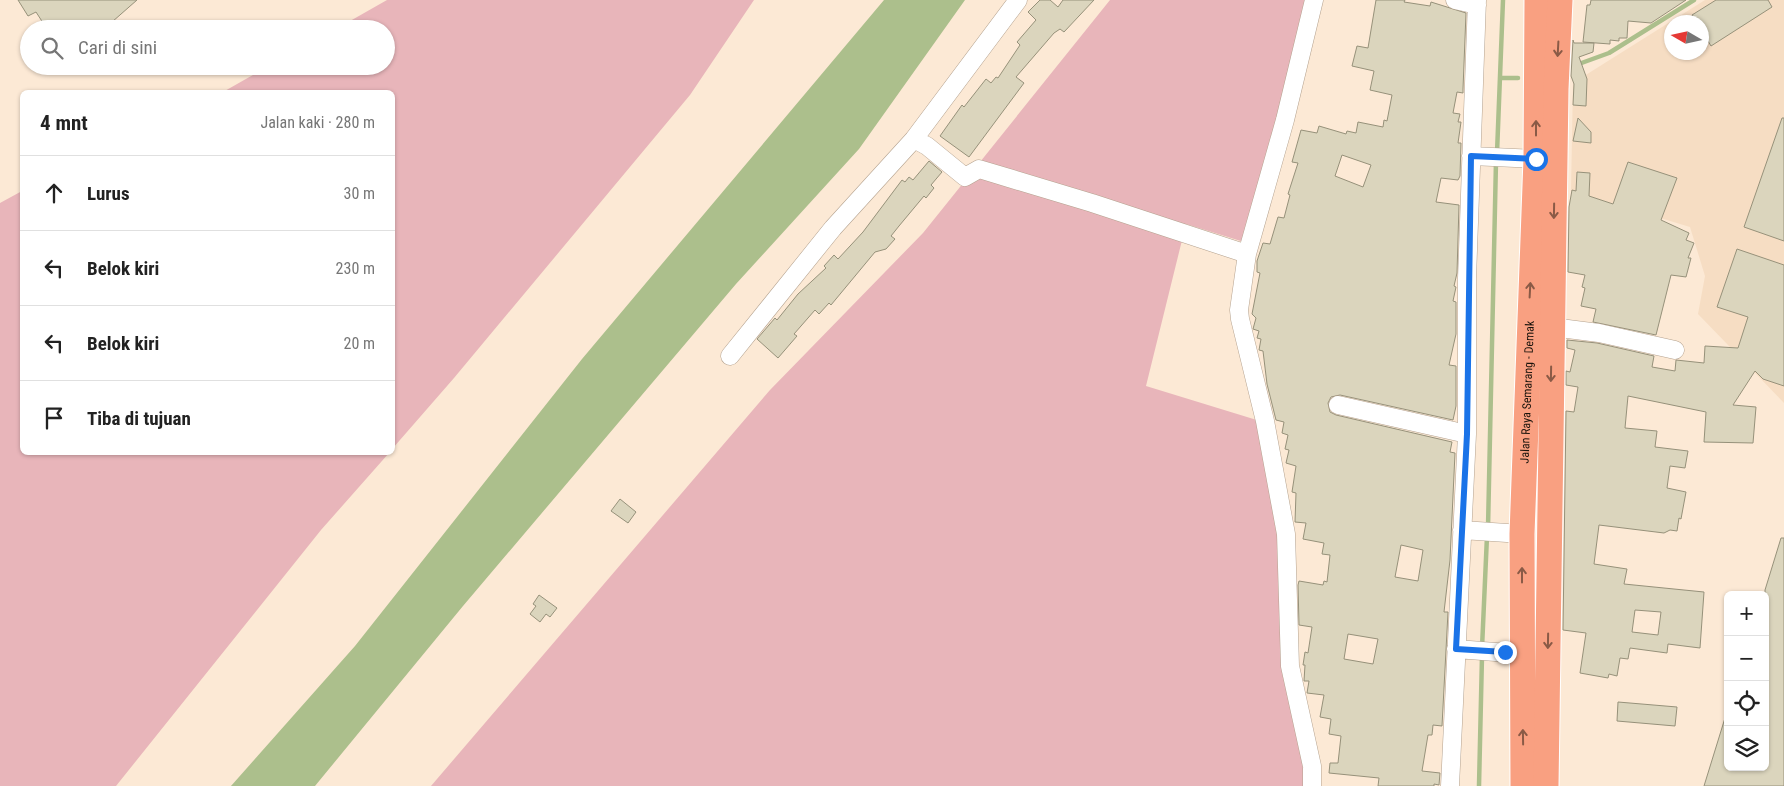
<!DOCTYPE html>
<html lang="id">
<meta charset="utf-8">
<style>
:root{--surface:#fff;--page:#f6f6f6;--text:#222;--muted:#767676;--line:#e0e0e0}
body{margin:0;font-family:"Roboto Condensed",sans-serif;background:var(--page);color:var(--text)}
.controls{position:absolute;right:15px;bottom:15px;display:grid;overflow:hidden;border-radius:8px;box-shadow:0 1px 4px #0004}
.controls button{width:45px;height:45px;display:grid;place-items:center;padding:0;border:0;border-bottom:1px solid var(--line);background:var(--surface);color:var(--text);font:25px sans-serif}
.compass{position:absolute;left:1664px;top:15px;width:45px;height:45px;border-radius:50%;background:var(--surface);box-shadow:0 1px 4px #0004;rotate:279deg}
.stop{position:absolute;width:15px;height:15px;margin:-11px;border:4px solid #1a73e8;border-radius:50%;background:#fff}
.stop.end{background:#1a73e8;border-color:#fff;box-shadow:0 1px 5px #0008}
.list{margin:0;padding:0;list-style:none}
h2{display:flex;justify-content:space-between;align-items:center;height:65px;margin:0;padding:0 20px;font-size:21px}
h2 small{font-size:16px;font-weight:400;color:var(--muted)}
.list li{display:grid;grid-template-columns:32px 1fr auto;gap:15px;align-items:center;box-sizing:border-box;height:75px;padding:0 20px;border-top:1px solid var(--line)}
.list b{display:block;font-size:19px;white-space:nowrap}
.list em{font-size:16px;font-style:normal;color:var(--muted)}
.icon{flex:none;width:28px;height:28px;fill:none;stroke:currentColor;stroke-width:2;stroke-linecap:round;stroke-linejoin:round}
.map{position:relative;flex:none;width:1784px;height:786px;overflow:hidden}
.search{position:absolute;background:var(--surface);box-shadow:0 1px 4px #0004;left:20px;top:20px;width:375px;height:55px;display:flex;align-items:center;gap:12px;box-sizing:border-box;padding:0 18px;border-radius:28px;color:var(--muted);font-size:19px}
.panel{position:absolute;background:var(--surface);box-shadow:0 1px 4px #0004;left:20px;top:90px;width:375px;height:365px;border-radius:8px}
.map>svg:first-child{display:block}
</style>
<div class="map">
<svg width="1784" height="786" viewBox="0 0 1784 786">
<rect width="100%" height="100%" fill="#fce9d5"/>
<path fill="#f6ddc3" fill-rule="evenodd" d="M1705 0H1784V403L1698 314 1705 276 1690 227 1571 191 1573 83ZM1672 22H1702V52H1672Z"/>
<path fill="#e8b5ba" d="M387 0H754L690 95 454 378 393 448 392 92H223L269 66H386V29H336Z
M1110 0H1309L1244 242 1186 224 1146 386 1260 421 1282 526 1309 764 1303 786H431L770 390 923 233Z
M22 191V452L389 453 321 530 116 786H0V203Z"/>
<path fill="#acbf8c" d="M884 0H965L859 149 736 284 463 606 315 786H231L355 646 582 359Z"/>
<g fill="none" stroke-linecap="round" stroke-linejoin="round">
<path stroke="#acbf8c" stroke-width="4.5" d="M1576 65 1609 53 1694 0
M1501 78H1518
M1497 153 1503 0
M1488 528 1496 161
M1482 648 1487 536
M1479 786 1482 656"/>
</g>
<path fill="#dbd5bd" stroke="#96917a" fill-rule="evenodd" d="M18 0H137L104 29H47L36 12 28 16Z
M1040 0H1050L1058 7 1063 0H1094L1064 32 1060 29 1054 33 1016 77 1024 83 969 157 940 136 962 105 964 107 986 79 991 83 996 77 998 78 1020 45 1017 42 1036 20 1028 12Z
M1376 0H1405L1404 2 1430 6 1431 2 1466 13 1463 89V93L1457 92 1453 113 1460 114 1458 122H1461L1458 143H1461L1460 176 1458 180 1441 178 1436 202 1459 205 1457 273 1454 286 1456 287 1453 301 1456 302V334L1449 365 1456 366V406L1453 420 1340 395 1331 397 1328 403 1330 412 1336 415 1452 442 1450 452 1455 453 1450 560 1444 612H1448L1442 726 1433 725 1432 735H1428L1422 771 1440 773 1439 785 1434 784V786H1378L1379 778 1329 773 1330 763H1338L1341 736 1329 734 1331 719 1320 717 1324 695 1307 693 1309 681H1304L1305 665H1303L1305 652 1308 653 1312 627 1299 625 1298 585 1299 581 1323 585 1324 581 1327 582 1330 555 1322 554 1324 543 1303 539 1306 523 1295 522 1296 493 1292 492 1296 466 1286 463 1289 450 1285 449 1288 435 1282 433 1284 422 1276 420 1267 384 1263 351 1259 350 1261 339 1257 338 1259 331 1253 329 1256 318 1252 314 1260 273 1257 272V261L1263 243 1270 244 1278 217 1284 218 1290 195 1288 194 1298 163 1292 162 1301 130 1317 133 1319 126 1346 134 1347 131 1356 133 1358 122 1383 127 1384 120 1387 121 1392 95 1370 90 1374 71 1352 66 1357 46 1368 48ZM1342 155 1371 165 1363 187 1335 176ZM1401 545 1423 550 1418 581 1395 577ZM1348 634 1378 639 1373 664 1344 659Z
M1591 0H1686L1651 23 1628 21 1627 38H1619V41L1610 40V44L1583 42 1587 5H1590Z
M1716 0H1768L1772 7 1711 46 1702 31V22H1696L1692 15Z
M1573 40 1574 43H1594L1593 52 1579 57 1587 79 1586 106 1573 105 1574 84 1571 76Z
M1578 118 1591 132V143L1573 141Z
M1782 118H1784V241L1744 227Z
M929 161 942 172 931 185 934 188 926 198 924 196 899 226 891 236 895 239 886 249 875 252 831 305 829 303 819 314 815 310 794 334 797 336 778 358 757 339 775 318 777 320 798 294 826 268 824 266 834 255 838 259 863 232 902 180 905 182 909 177 913 180Z
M1628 162 1677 178 1661 220 1689 233 1686 240 1694 243 1688 258H1691L1686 277 1671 275 1656 335 1593 322 1596 309 1581 306 1585 288 1582 287 1585 275 1568 272 1569 207 1572 190 1576 191 1577 172 1590 173 1589 196 1613 204Z
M1737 249 1784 265V386L1763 379 1755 371 1733 405 1756 407 1753 443 1704 442 1706 412 1628 396 1625 428 1657 431 1655 447 1688 451 1685 468 1670 466 1667 488 1686 492 1681 519 1679 518 1677 531 1670 530 1664 533 1599 525 1594 564 1627 569 1624 584 1704 592 1700 648 1668 644 1667 653 1630 648 1628 659 1620 658 1617 676 1609 674 1608 678 1580 673 1586 633 1563 630 1566 411 1574 412 1578 387 1566 385V371L1570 372 1575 350 1567 348V340L1597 343 1654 356 1652 367 1675 371 1676 360 1704 363 1705 346 1738 348 1748 317 1717 307ZM1635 610 1661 612 1658 635 1632 632Z
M620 499 636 512 628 523 611 511Z
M1781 538H1784V786H1704L1725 718 1728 719V767H1765V590Z
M539 595 557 608 550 617 546 614 540 622 530 614 536 606 533 604Z
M1618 702 1677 707 1675 726 1617 721Z"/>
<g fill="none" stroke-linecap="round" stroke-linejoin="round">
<defs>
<path id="minor" d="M1455 0 1477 5
M914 139 927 146 965 177 979 169 1092 203 1247 254 1285 120 1314 0
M1471 156 1536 159
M1247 254 1239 310 1240 319 1265 421 1286 534 1290 666 1312 766V786
M1552 327 1599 333 1675 350
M730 356 833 228 914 139 1018 0
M1338 405 1467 434
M1462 530 1522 534
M1456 649 1522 654
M1450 786 1467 434V278L1477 0"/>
<g id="highway">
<path id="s1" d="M1523 786 1522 534 1536 159 1537 0"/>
<path d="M1546 786 1556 89 1560 0"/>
</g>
</defs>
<use href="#minor" stroke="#b4a28f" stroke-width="19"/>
<use href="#highway" stroke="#fff" stroke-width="27"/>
<use href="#minor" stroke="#fff" stroke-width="18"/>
<use href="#highway" stroke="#f9a081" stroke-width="25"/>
</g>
<defs><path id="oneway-shaft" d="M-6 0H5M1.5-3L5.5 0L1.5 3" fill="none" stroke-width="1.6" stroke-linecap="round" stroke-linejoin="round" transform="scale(1.25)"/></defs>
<g stroke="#8a5a46">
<use href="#oneway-shaft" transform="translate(1558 49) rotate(93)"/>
<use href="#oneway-shaft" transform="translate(1536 128) rotate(-90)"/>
<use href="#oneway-shaft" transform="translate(1554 211) rotate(91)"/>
<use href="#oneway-shaft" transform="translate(1530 290) rotate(-87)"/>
<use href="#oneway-shaft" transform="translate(1551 374) rotate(91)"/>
<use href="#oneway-shaft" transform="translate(1522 575) rotate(-90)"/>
<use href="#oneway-shaft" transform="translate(1548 641) rotate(91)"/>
<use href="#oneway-shaft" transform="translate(1523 737) rotate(-91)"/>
</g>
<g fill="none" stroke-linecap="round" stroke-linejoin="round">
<path stroke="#1a73e8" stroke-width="6" d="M1505 652 1456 649 1467 434 1471 156 1536 159"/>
</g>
<g text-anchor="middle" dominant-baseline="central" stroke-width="4" stroke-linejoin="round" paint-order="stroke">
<g font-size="12" fill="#1a130c" stroke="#fce9d5">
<text stroke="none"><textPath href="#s1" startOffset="394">Jalan Raya Semarang - Demak</textPath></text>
</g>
</g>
</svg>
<div class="controls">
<button>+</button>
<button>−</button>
<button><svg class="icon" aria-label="locate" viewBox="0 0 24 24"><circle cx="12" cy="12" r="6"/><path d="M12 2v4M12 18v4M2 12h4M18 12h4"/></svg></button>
<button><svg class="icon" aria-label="layers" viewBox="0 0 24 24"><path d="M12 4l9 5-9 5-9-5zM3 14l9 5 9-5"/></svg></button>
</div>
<svg class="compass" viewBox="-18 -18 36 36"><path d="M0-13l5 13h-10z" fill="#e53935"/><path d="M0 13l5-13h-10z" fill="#767676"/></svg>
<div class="stop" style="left:1536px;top:159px"></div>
<div class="stop end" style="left:1505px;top:652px"></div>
<div class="search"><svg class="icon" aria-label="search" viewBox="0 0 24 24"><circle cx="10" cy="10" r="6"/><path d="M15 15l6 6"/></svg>Cari di sini</div>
<section class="panel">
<h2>4 mnt<small>Jalan kaki · 280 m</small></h2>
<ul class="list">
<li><svg class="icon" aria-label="ahead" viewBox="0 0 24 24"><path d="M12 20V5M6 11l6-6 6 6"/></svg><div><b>Lurus</b></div><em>30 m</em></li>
<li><svg class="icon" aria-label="left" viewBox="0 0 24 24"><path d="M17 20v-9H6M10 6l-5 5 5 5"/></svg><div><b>Belok kiri</b></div><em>230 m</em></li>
<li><svg class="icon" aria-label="left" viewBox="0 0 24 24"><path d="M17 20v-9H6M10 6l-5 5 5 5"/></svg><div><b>Belok kiri</b></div><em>20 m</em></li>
<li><svg class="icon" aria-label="arrive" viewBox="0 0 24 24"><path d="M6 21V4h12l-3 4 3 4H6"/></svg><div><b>Tiba di tujuan</b></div></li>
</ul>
</section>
</div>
